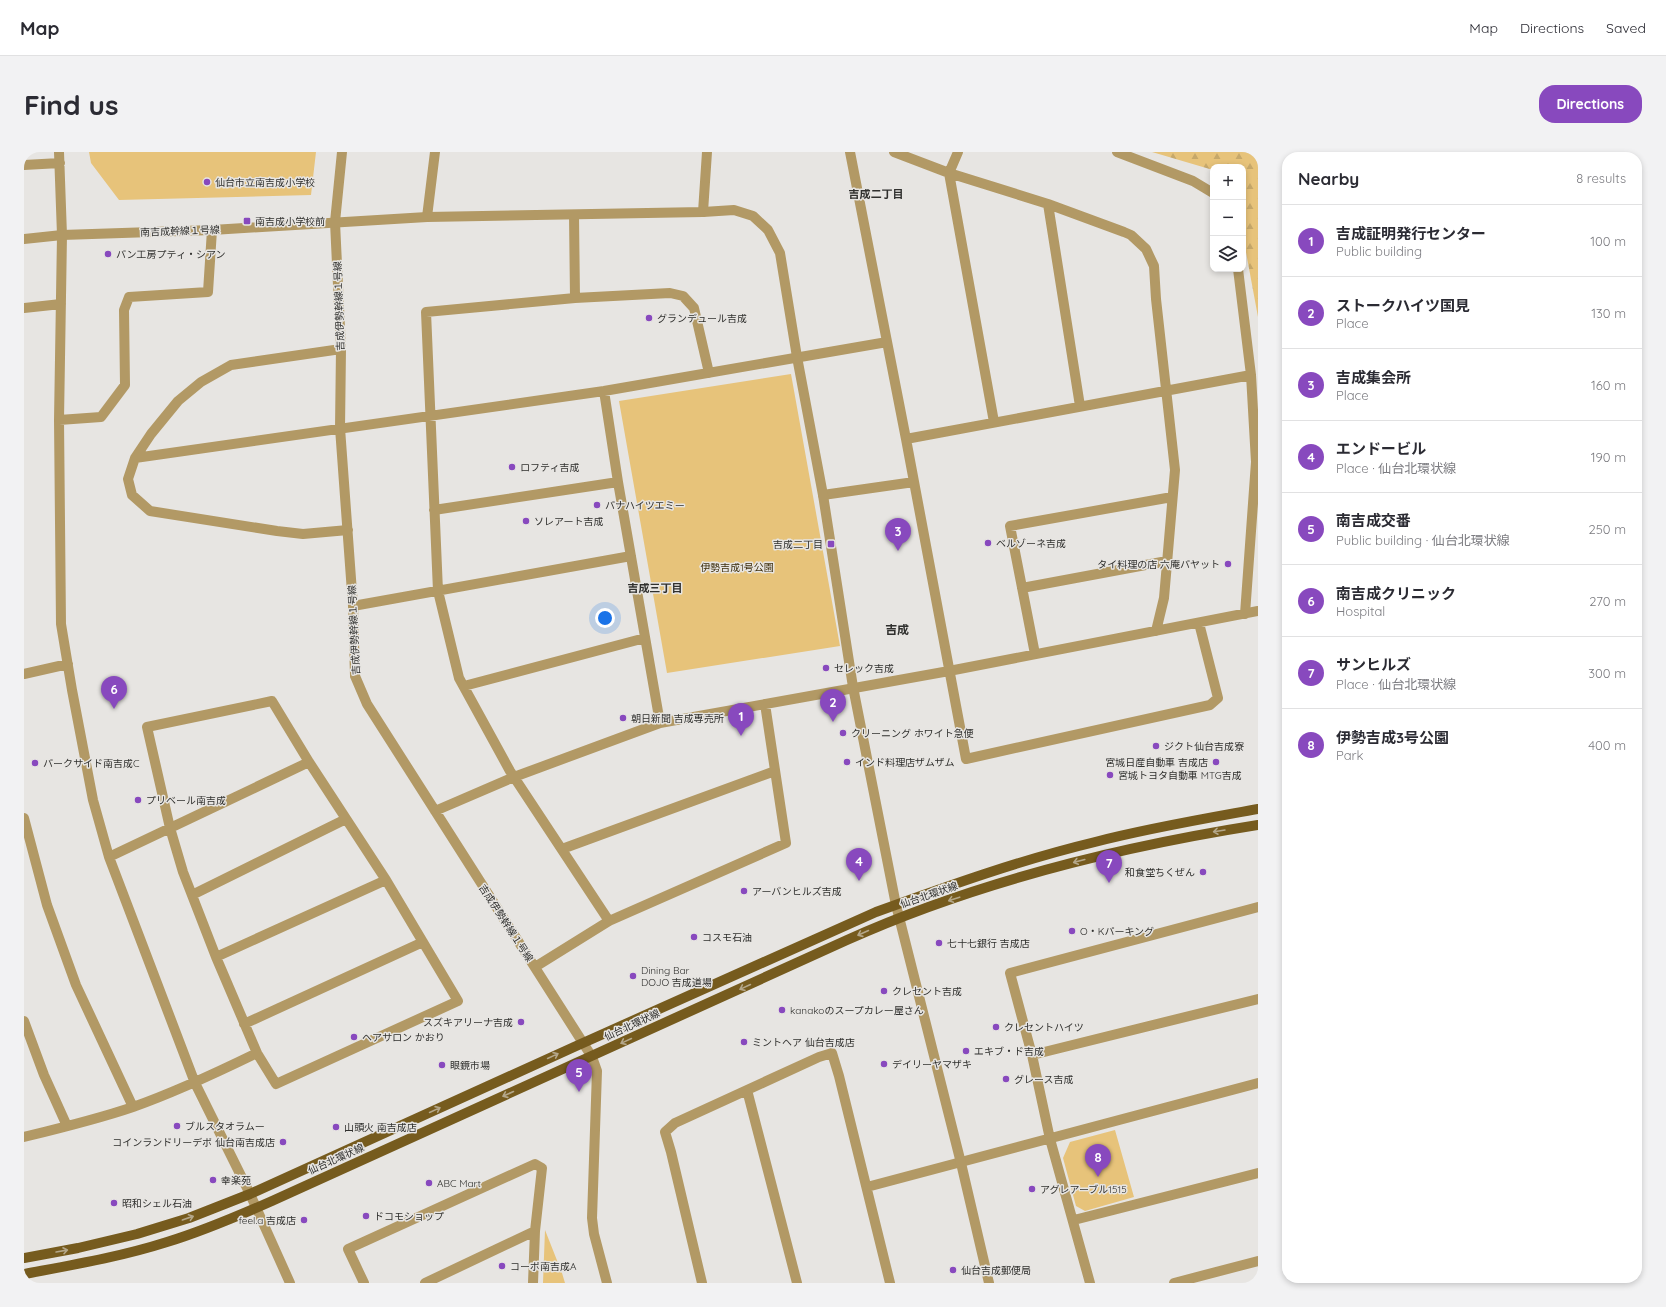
<!DOCTYPE html>
<meta charset="utf-8">
<style>
:root{--surface:#fff;--page:#f2f2f3;--text:#2b2b33;--muted:#7c7c81;--line:#e1e1e2;--accent:#8849be}
body{margin:0;font-family:Quicksand,"Noto Sans JP",sans-serif;background:var(--page);color:var(--text)}
.controls{position:absolute;right:12px;top:12px;display:grid;overflow:hidden;border-radius:8px;box-shadow:0 2px 6px #0003}
.controls button{width:36px;height:36px;display:grid;place-items:center;padding:0;border:0;border-bottom:1px solid var(--line);background:var(--surface);color:var(--text);font:20px sans-serif}
.you{position:absolute;left:581px;top:466px;width:14px;height:14px;margin:-10px;border:3px solid #fff;border-radius:50%;background:#1a73e8;box-shadow:0 0 0 6px #1a73e833}
.badge{display:grid;place-items:center;width:26px;height:26px;border-radius:50%;background:var(--accent);color:#fff;font-size:13px;font-weight:700}
.pin{position:absolute;translate:-50% -33px;filter:drop-shadow(0 1px 2px #0008)}
.pin::after{content:'';position:absolute;top:21px;width:14px;height:12px;background:inherit;clip-path:polygon(0 0,100% 0,50% 100%)}
.list{margin:0;padding:0;list-style:none}
h2{display:flex;justify-content:space-between;align-items:center;height:52px;margin:0;padding:0 16px;font-size:17px}
h2 small{font-size:13px;font-weight:400;color:var(--muted)}
.list li{display:grid;grid-template-columns:26px 1fr auto;gap:12px;align-items:center;box-sizing:border-box;height:72px;padding:0 16px;border-top:1px solid var(--line)}
.list b{display:block;font-size:15px;white-space:nowrap}
.list p{margin:0;font-size:13px;white-space:nowrap;color:var(--muted)}
.list em{font-size:13px;font-style:normal;color:var(--muted)}
.icon{flex:none;width:22px;height:22px;fill:none;stroke:currentColor;stroke-width:2;stroke-linecap:round;stroke-linejoin:round}
.map{position:relative;flex:none;width:1234px;height:1131px;overflow:hidden;border-radius:16px}
header{display:flex;align-items:center;gap:24px;box-sizing:border-box;height:56px;padding:0 20px;background:var(--surface);border-bottom:1px solid var(--line)}
header strong{font-size:19px}
nav{display:flex;gap:22px;margin-inline-start:auto;font-size:14px}
.intro{display:flex;align-items:center;justify-content:space-between;box-sizing:border-box;height:96px;padding:0 24px}
h1{margin:0;font-size:28px}
.button{padding:10px 18px;border-radius:16px;background:var(--accent);color:#fff;font-size:14px;font-weight:700}
main{display:flex;gap:24px;padding:0 24px}
aside{flex:1;background:var(--surface);border-radius:16px;box-shadow:0 2px 6px #0003}
.map>svg:first-child{display:block}
</style>
<header>
<strong>Map</strong>
<nav><a>Map</a><a>Directions</a><a>Saved</a></nav>
</header>
<div class="intro"><h1>Find us</h1><a class="button">Directions</a></div>
<main>
<div class="map">
<svg width="1234" height="1131" viewBox="0 0 1234 1131">
<defs>
<pattern id="forest-firs" width="22" height="20" patternUnits="userSpaceOnUse"><rect width="22" height="20" fill="#e7c37a"/><path d="M5 1l3.5 6h-7zM16 11l3.5 6h-7z" fill="#c6a86a"/></pattern>
</defs>
<rect width="100%" height="100%" fill="#e7e5e2"/>
<path fill="url(#forest-firs)" d="M1128 0H1234V165L1219 84V15H1189V18Z"/>
<path fill="#e7c37a" d="M65 0H292L287 43 95 48 67 11Z
M767 222 816 494 643 521 595 249Z
M1091 978 1110 1045 1061 1059 1052 1054 1039 1006 1046 990Z
M521 1078 538 1121 541 1131H519Z"/>
<g fill="none" stroke-linecap="round" stroke-linejoin="round">
<path stroke="#b29965" stroke-width="10" d="M318 0 311 70 317 197 316 276 329 454 331 524 343 552 568 905 573 919 568 1066 570 1082 583 1131
M826 0 882 287 942 607 1186 553 1194 546 1175 471
M870 0 925 21 1024 52 1100 80 1107 83 1122 97 1130 114 1132 147 1151 318 1140 446 1132 479
M934 0 925 21 970 270
M1093 0 1169 29 1189 41
M0 13 36 11
M1024 52 1056 254
M679 60 683 0
M550 63 551 146
M403 65 411 0
M188 78 184 140 105 145 100 158 101 233 77 265 35 268 37 472 48 538 69 648 85 705 171 931 226 1042 266 1131
M1214 117 1227 223 1232 310 1221 462
M0 156 37 152
M317 197 207 213 177 230 154 249 127 282 111 306 104 327 108 343 126 359 253 379 279 382 324 378
M580 239 594 330 636 571
M35 268 38 83 35 0
M882 287 1227 223
M111 306 580 239 863 190
M799 343 890 330
M410 358 594 330
M998 436 1143 409
M329 454 607 404
M1011 502 986 374 1148 345
M0 522 44 512
M440 534 621 486
M248 549 285 610 362 728 434 849 252 932 233 901 192 805 159 720 146 676 123 575Z
M411 659 490 625 636 571 925 519 1234 459
M0 666 23 753 52 833 109 955
M538 697 751 619
M85 705 285 610
M168 743 322 667
M585 769 486 619 435 526 414 439 402 160 551 146 646 141 659 144 670 156 685 221
M192 805 362 728
M511 815 585 769 762 691 741 552
M0 869 20 923 43 974
M220 872 399 790
M1008 903 1234 847
M723 938 773 1131
M0 985C37 976 74 967 109 955 152 940 192 921 233 901
M843 1035 1234 931
M1050 1068 1234 1021
M340 1131 324 1097 511 1012 518 1016 511 1079 509 1131
M401 1131 511 1079
M678 1131 647 1000 641 980 651 971 795 905 808 901 815 924 866 1131
M1066 1131 1026 987 1008 903 986 821 1234 755
M1150 1131 1234 1109"/>
<path stroke="#b29965" stroke-width="10" d="M0 87 38 83 188 78 403 65 679 60 710 58 729 64 744 78 756 101 773 205 799 343 829 535 872 753 937 1011 965 1131"/>
<path stroke="#765b1e" stroke-width="10" d="M0 1106 54 1096 113 1082 165 1066 226 1042 550 895 852 760C924 734 996 708 1071 690 1125 676 1179 667 1234 657
M0 1122C48 1113 96 1105 143 1090 179 1079 214 1064 248 1049L823 788C952 730 1095 695 1234 673"/>
</g>
<defs><path id="oneway-shaft" d="M-6 0H5M1.5-3L5.5 0L1.5 3" fill="none" stroke-width="1.6" stroke-linecap="round" stroke-linejoin="round"/></defs>
<g stroke="#b4a78a">
<use href="#oneway-shaft" transform="translate(1195 679) rotate(171)"/>
<use href="#oneway-shaft" transform="translate(1055 709) rotate(165)"/>
<use href="#oneway-shaft" transform="translate(930 747) rotate(162)"/>
<use href="#oneway-shaft" transform="translate(839 781) rotate(156)"/>
<use href="#oneway-shaft" transform="translate(721 835) rotate(155)"/>
<use href="#oneway-shaft" transform="translate(602 889) rotate(155)"/>
<use href="#oneway-shaft" transform="translate(529 904) rotate(-25)"/>
<use href="#oneway-shaft" transform="translate(484 942) rotate(156)"/>
<use href="#oneway-shaft" transform="translate(411 958) rotate(-25)"/>
<use href="#oneway-shaft" transform="translate(164 1066) rotate(-19)"/>
<use href="#oneway-shaft" transform="translate(38 1099) rotate(-10)"/>
</g>
<g fill="#8849be" stroke="#e7e5e2" stroke-width="1.5">
<circle cx="183" cy="30" r="4"/>
<rect x="219" y="65" width="8" height="8" rx="2"/>
<circle cx="84" cy="102" r="4"/>
<circle cx="625" cy="166" r="4"/>
<circle cx="488" cy="315" r="4"/>
<circle cx="573" cy="353" r="4"/>
<circle cx="502" cy="369" r="4"/>
<circle cx="964" cy="391" r="4"/>
<rect x="803" y="388" width="8" height="8" rx="2"/>
<circle cx="1204" cy="412" r="4"/>
<circle cx="802" cy="516" r="4"/>
<circle cx="599" cy="566" r="4"/>
<circle cx="819" cy="581" r="4"/>
<circle cx="1132" cy="594" r="4"/>
<circle cx="823" cy="610" r="4"/>
<circle cx="1192" cy="610" r="4"/>
<circle cx="11" cy="611" r="4"/>
<circle cx="1086" cy="623" r="4"/>
<circle cx="114" cy="648" r="4"/>
<circle cx="1179" cy="720" r="4"/>
<circle cx="720" cy="739" r="4"/>
<circle cx="1048" cy="779" r="4"/>
<circle cx="670" cy="785" r="4"/>
<circle cx="915" cy="791" r="4"/>
<circle cx="609" cy="824" r="4"/>
<circle cx="860" cy="839" r="4"/>
<circle cx="758" cy="858" r="4"/>
<circle cx="497" cy="870" r="4"/>
<circle cx="972" cy="875" r="4"/>
<circle cx="330" cy="885" r="4"/>
<circle cx="720" cy="890" r="4"/>
<circle cx="942" cy="899" r="4"/>
<circle cx="860" cy="912" r="4"/>
<circle cx="418" cy="913" r="4"/>
<circle cx="982" cy="927" r="4"/>
<circle cx="153" cy="974" r="4"/>
<circle cx="312" cy="975" r="4"/>
<circle cx="259" cy="990" r="4"/>
<circle cx="189" cy="1028" r="4"/>
<circle cx="405" cy="1031" r="4"/>
<circle cx="1008" cy="1037" r="4"/>
<circle cx="90" cy="1051" r="4"/>
<circle cx="342" cy="1064" r="4"/>
<circle cx="280" cy="1068" r="4"/>
<circle cx="478" cy="1114" r="4"/>
<circle cx="929" cy="1118" r="4"/>
</g>
<g text-anchor="middle" dominant-baseline="central" stroke-width="3" stroke-linejoin="round" paint-order="stroke">
<g font-size="10" fill="#30302e" stroke="#e7e5e2" text-anchor="start">
<text x="191" y="30">仙台市立南吉成小学校</text>
<text x="231" y="69">南吉成小学校前</text>
<text x="92" y="102">パン工房プティ・シアン</text>
<text x="633" y="166">グランデュール吉成</text>
<text x="496" y="315">ロフティ吉成</text>
<text x="581" y="353">パナハイツエミー</text>
<text x="510" y="369">ソレアート吉成</text>
<text x="972" y="391">ベルゾーネ吉成</text>
<text x="799" y="392" text-anchor="end">吉成二丁目</text>
<text x="1196" y="412" text-anchor="end">タイ料理の店 六庵パヤット</text>
<text x="810" y="516">セレック吉成</text>
<text x="607" y="566">朝日新聞 吉成専売所</text>
<text x="827" y="581">クリーニング ホワイト急便</text>
<text x="1140" y="594">ジクト仙台吉成寮</text>
<text x="831" y="610">インド料理店ザムザム</text>
<text x="1184" y="610" text-anchor="end">宮城日産自動車 吉成店</text>
<text x="19" y="611">パークサイド南吉成C</text>
<text x="1094" y="623">宮城トヨタ自動車 MTG吉成</text>
<text x="122" y="648">プリベール南吉成</text>
<text x="1171" y="720" text-anchor="end">和食堂ちくぜん</text>
<text x="728" y="739">アーバンヒルズ吉成</text>
<text x="1056" y="779">O・Kパーキング</text>
<text x="678" y="785">コスモ石油</text>
<text x="923" y="791">七十七銀行 吉成店</text>
<text x="617" y="818">Dining Bar<tspan x="617" dy="12">DOJO 吉成道場</tspan></text>
<text x="868" y="839">クレセント吉成</text>
<text x="766" y="858">kanakoのスープカレー屋さん</text>
<text x="489" y="870" text-anchor="end">スズキアリーナ吉成</text>
<text x="980" y="875">クレセントハイツ</text>
<text x="338" y="885">ヘアサロン かおり</text>
<text x="728" y="890">ミントヘア 仙台吉成店</text>
<text x="950" y="899">エキブ・ド吉成</text>
<text x="868" y="912">デイリーヤマザキ</text>
<text x="426" y="913">眼鏡市場</text>
<text x="990" y="927">グレース吉成</text>
<text x="161" y="974">ブルスタオラムー</text>
<text x="320" y="975">山頭火 南吉成店</text>
<text x="251" y="990" text-anchor="end">コインランドリーデポ 仙台南吉成店</text>
<text x="197" y="1028">幸楽苑</text>
<text x="413" y="1031">ABC Mart</text>
<text x="1016" y="1037">アグレアーブル1515</text>
<text x="98" y="1051">昭和シェル石油</text>
<text x="350" y="1064">ドコモショップ</text>
<text x="272" y="1068" text-anchor="end">feel.a 吉成店</text>
<text x="486" y="1114">コーポ南吉成A</text>
<text x="937" y="1118">仙台吉成郵便局</text>
</g>
<g font-size="10" fill="#30302e" stroke="#e7e5e2">
<text transform="translate(156 79) rotate(-2)">南吉成幹線１号線</text>
<text transform="translate(315 154) rotate(-92)">吉成伊勢幹線１号線</text>
<text transform="translate(330 478) rotate(-93)">吉成伊勢幹線１号線</text>
<text transform="translate(905 743) rotate(-19)">仙台北環状線</text>
<text transform="translate(482 771) rotate(57)">吉成伊勢幹線１号線</text>
<text transform="translate(608 873) rotate(-25)">仙台北環状線</text>
<text transform="translate(312 1007) rotate(-24)">仙台北環状線</text>
</g>
<g font-size="10" fill="#3e2e0b" stroke="#e7e5e2">
<text x="713" y="415">伊勢吉成1号公園</text>
</g>
<g font-size="11" font-weight="bold" fill="#30302e" stroke="#e7e5e2">
<text x="852" y="42">吉成二丁目</text>
<text x="631" y="436">吉成三丁目</text>
</g>
<g font-size="12" font-weight="bold" fill="#30302e" stroke="#e7e5e2">
<text x="873" y="477">吉成</text>
</g>
</g>
</svg>
<div class="controls">
<button>+</button>
<button>−</button>
<button><svg class="icon" aria-label="layers" viewBox="0 0 24 24"><path d="M12 4l9 5-9 5-9-5zM3 14l9 5 9-5"/></svg></button>
</div>
<div class="you"></div>
<div class="pin badge" style="left:717px;top:584px">1</div>
<div class="pin badge" style="left:809px;top:570px">2</div>
<div class="pin badge" style="left:874px;top:399px">3</div>
<div class="pin badge" style="left:835px;top:729px">4</div>
<div class="pin badge" style="left:555px;top:940px">5</div>
<div class="pin badge" style="left:90px;top:557px">6</div>
<div class="pin badge" style="left:1085px;top:731px">7</div>
<div class="pin badge" style="left:1074px;top:1025px">8</div>
</div>
<aside>
<h2>Nearby<small>8 results</small></h2>
<ul class="list">
<li><span class="badge">1</span><div><b>吉成証明発行センター</b><p>Public building</p></div><em>100 m</em></li>
<li><span class="badge">2</span><div><b>ストークハイツ国見</b><p>Place</p></div><em>130 m</em></li>
<li><span class="badge">3</span><div><b>吉成集会所</b><p>Place</p></div><em>160 m</em></li>
<li><span class="badge">4</span><div><b>エンドービル</b><p>Place · 仙台北環状線</p></div><em>190 m</em></li>
<li><span class="badge">5</span><div><b>南吉成交番</b><p>Public building · 仙台北環状線</p></div><em>250 m</em></li>
<li><span class="badge">6</span><div><b>南吉成クリニック</b><p>Hospital</p></div><em>270 m</em></li>
<li><span class="badge">7</span><div><b>サンヒルズ</b><p>Place · 仙台北環状線</p></div><em>300 m</em></li>
<li><span class="badge">8</span><div><b>伊勢吉成3号公園</b><p>Park</p></div><em>400 m</em></li>
</ul>
</aside>
</main>
